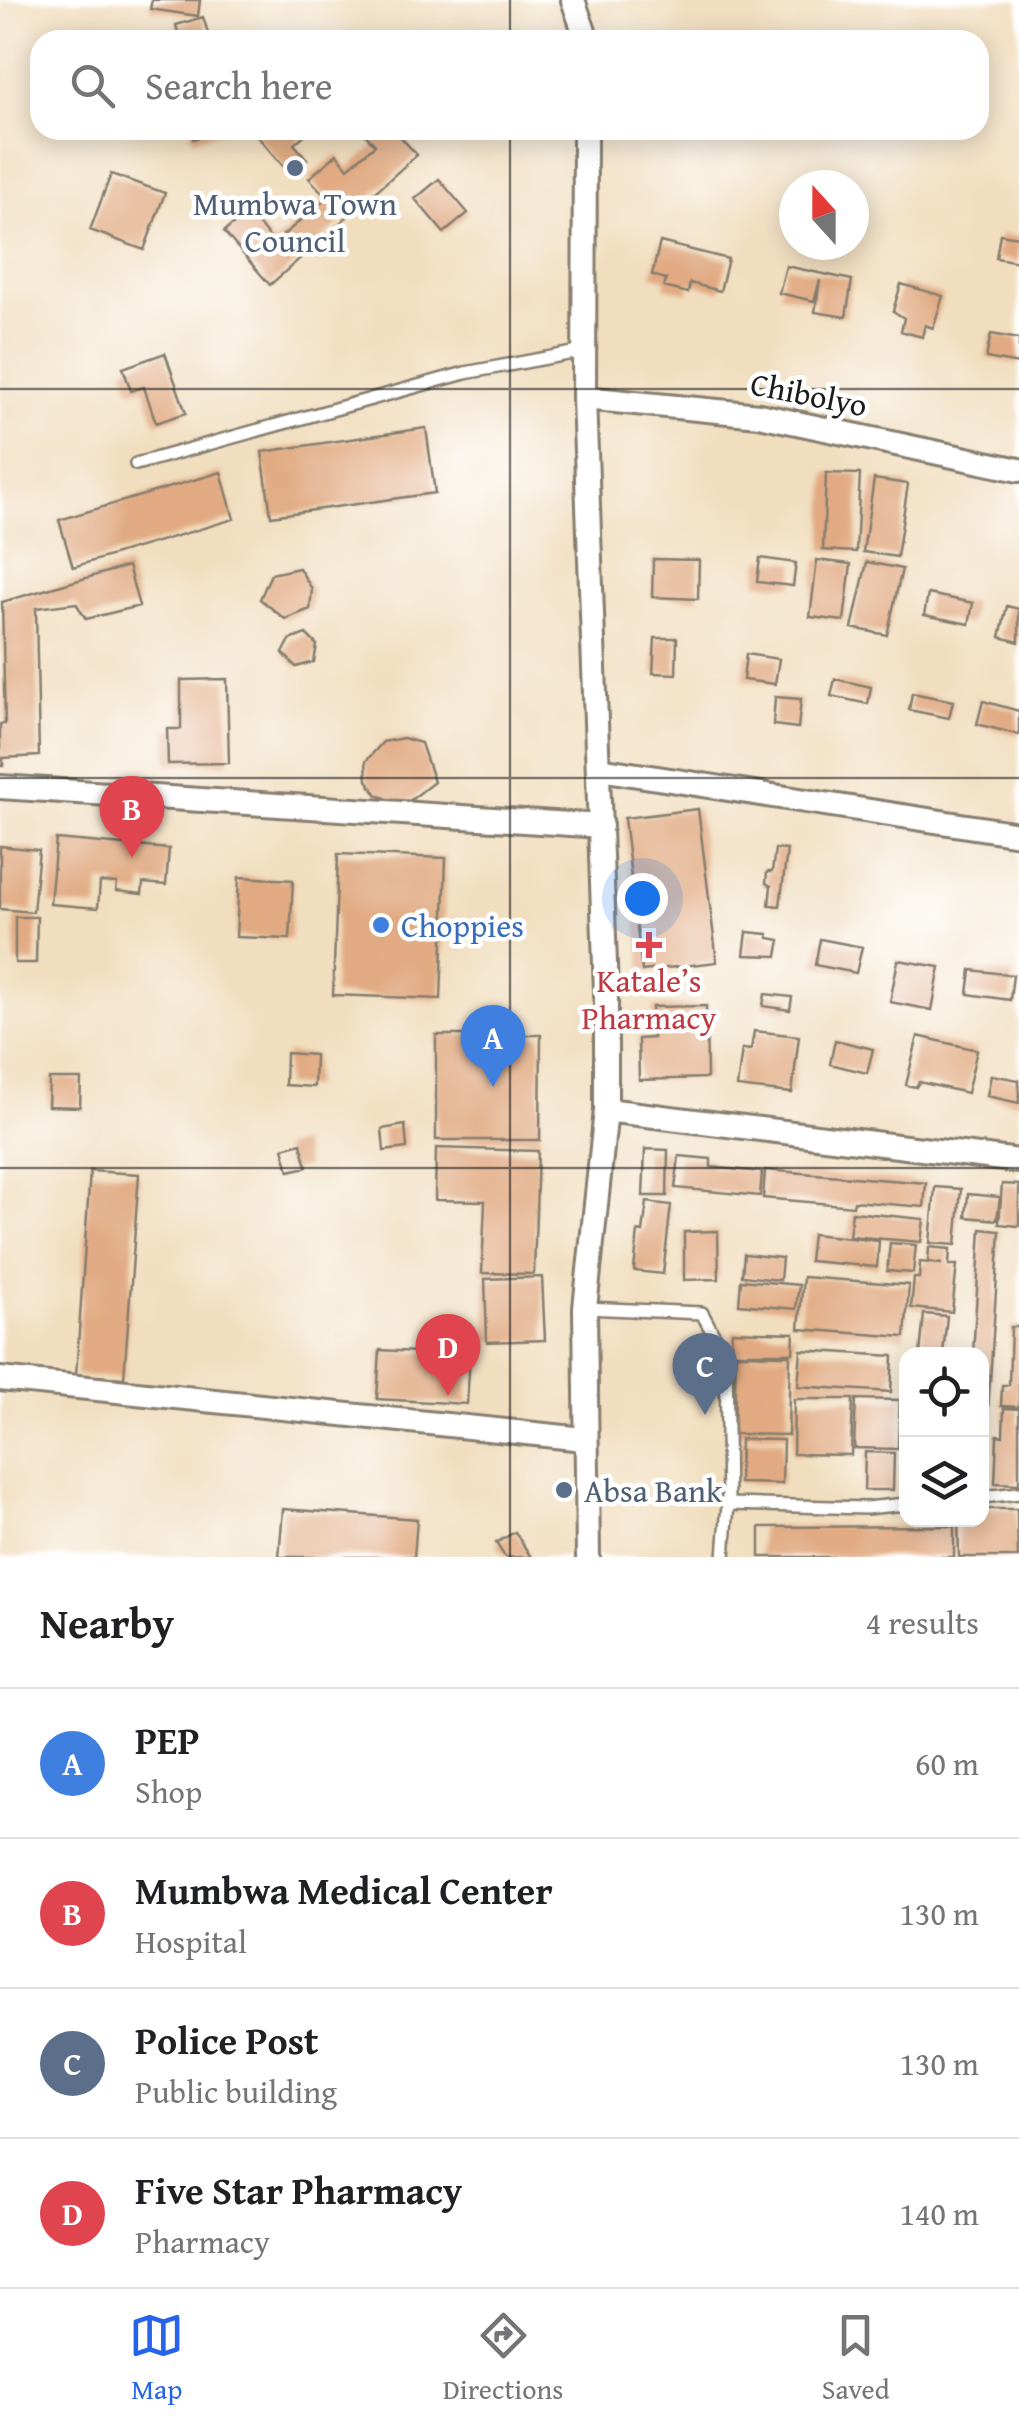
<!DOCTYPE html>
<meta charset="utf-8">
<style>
:root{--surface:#fff;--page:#f2f2f2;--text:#202124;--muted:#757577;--line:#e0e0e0;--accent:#2563eb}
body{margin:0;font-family:"Gentium Book Plus",serif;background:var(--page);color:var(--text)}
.controls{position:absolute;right:30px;bottom:30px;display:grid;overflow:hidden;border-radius:20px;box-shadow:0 5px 25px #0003}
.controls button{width:90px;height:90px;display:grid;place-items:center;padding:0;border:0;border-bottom:2px solid var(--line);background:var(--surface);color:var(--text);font:50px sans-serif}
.compass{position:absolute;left:779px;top:170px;width:90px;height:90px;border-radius:50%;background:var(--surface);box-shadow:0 5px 25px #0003;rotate:339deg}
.you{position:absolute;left:642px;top:898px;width:35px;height:35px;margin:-25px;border:8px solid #fff;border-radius:50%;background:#1a73e8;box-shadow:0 0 0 15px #1a73e833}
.badge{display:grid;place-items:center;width:65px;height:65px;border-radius:50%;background:var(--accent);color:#fff;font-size:32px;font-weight:700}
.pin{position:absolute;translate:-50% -82px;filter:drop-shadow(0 2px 5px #0008)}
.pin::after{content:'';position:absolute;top:52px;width:35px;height:30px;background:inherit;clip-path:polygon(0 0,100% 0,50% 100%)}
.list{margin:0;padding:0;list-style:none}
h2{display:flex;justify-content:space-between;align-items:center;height:130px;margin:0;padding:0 40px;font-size:42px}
h2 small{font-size:32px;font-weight:400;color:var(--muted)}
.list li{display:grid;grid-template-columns:65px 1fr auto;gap:30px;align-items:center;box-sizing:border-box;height:150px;padding:0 40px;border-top:2px solid var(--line)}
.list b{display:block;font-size:38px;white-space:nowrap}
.list p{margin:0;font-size:32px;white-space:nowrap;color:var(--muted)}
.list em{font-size:32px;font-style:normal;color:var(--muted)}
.icon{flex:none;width:55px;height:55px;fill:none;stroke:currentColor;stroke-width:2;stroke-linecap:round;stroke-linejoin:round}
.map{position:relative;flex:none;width:1019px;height:1557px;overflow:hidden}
.search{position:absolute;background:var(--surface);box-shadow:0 5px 25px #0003;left:30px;right:30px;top:30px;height:110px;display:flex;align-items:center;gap:25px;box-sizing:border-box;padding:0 35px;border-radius:30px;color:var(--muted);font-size:38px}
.sheet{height:730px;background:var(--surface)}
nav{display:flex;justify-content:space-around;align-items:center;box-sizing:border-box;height:140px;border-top:2px solid var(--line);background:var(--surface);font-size:28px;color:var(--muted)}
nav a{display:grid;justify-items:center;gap:5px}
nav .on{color:var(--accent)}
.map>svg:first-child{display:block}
</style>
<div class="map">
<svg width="1019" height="1557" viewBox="0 0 1019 1557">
<rect width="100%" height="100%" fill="#fff"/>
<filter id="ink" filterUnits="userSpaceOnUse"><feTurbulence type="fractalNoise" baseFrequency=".01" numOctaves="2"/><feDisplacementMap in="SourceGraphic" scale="20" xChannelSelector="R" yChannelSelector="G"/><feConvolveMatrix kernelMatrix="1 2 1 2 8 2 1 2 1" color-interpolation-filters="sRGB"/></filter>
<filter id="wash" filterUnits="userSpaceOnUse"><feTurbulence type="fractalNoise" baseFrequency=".0048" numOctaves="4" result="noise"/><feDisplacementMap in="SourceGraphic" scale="40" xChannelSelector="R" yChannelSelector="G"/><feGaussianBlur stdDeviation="2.25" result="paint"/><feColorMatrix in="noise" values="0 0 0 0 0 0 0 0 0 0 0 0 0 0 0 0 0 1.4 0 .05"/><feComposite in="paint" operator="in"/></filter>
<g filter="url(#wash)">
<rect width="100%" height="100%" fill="#f1debf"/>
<g id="blocks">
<path fill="#e1aa82" d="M152 0H200L198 16 150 9Z
M203 17 208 33 180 40 176 25Z
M190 130H223L224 131 193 139Z
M252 130H310L294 144 307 159 290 174Z
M361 130H394L417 155 270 285 224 232 248 212 274 243 327 198 309 178 337 154 348 168 375 145Z
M111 174 165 193 144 250 90 230Z
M439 179 468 213 444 233 415 199Z
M1000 234 1019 237V262L996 258Z
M660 242 728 259 720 291 690 283 688 293 664 287 666 279 652 275Z
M786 266 852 280 846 317 815 312 820 280 814 301 779 293Z
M901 284 943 296 933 328 925 325 922 337 901 331 904 318 893 311Z
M991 334 1019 339V364L986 358Z
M165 353 186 413 156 423 144 387 131 391 123 368Z
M426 428 435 493 271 516 262 452Z
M221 472 234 519 73 567 59 520Z
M826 473 860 474 856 552 823 550Z
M874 479 908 484 897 557 863 552Z
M760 558 796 563 793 586 757 582Z
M653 559 699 560 698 599 652 597Z
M817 560 851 564 844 621 810 617Z
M867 562 902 569 887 635 852 628Z
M128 566 139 606 86 619 76 603 36 608 39 756 3 758V766H0V724H5L2 602Z
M299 568 312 589 310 609 285 619 260 599 271 574Z
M928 594 973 603 969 624 924 615Z
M1007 606 1019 609V642L1000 637Z
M306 634 317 645 314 662 296 667 283 653 290 640Z
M655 638H677L676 674 653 673Z
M746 654 779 659 775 684 743 680Z
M227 679 229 763 168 764 167 729H181V680Z
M835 679 871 687 868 704 831 696Z
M912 693 953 701 949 718 909 710Z
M775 697 801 699 798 728 773 725Z
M983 701 1019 711V735L977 724Z
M403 738 421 743 434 782 404 805 377 795 367 780 366 761 383 742Z
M698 809 717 962 642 971 624 818Z
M56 839 169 849 166 885 143 883 142 894 116 891 117 883 100 882 98 908 50 904Z
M0 846 39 850 33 912 0 909Z
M775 849 787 850 780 906 769 905 771 886 766 883 767 872H772Z
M338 854 446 858 441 999 333 995Z
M239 877 293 880 290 939 236 937Z
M15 917H37L36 963H15Z
M747 932 768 934 769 938 780 940 777 956 744 955Z
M820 939 862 947 856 973 815 965Z
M898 960 940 967 932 1010 890 1002Z
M971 970 1013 975 1010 1000 968 994Z
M765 994 792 997 790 1010 763 1006Z
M706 1006 707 1078 639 1080 638 1039 653 1038 652 1007Z
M754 1031 799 1036 792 1093 737 1087 742 1049 751 1050Z
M436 1035H541L540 1140H436Z
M918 1036 977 1050 967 1093 919 1082 916 1087 906 1085Z
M835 1040 873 1049 867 1073 830 1064Z
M286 1053 315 1055 314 1087 285 1085Z
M991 1075 1019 1080V1103L987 1096Z
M49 1079H81L80 1107 48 1106Z
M405 1125 407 1148 384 1151 382 1129Z
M301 1143 307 1167 289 1171 283 1148Z
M436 1148 538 1151 534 1274 482 1273 485 1201 435 1200Z
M645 1149 668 1150 667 1196H643Z
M679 1156 711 1159V1167L762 1172 760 1196 675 1188Z
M765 1170 926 1183 924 1207 854 1201 853 1206 763 1198Z
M90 1171 139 1174 124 1378 76 1375Z
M1002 1184 1019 1185V1226L999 1224Z
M935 1187 961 1189 956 1245 930 1243Z
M968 1194 1000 1197 997 1220 966 1217Z
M647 1202 671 1205 663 1274 634 1271 638 1231 643 1232Z
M852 1212 924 1219 921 1242 849 1236Z
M981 1229 1000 1231 984 1471H982V1354H973Z
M718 1231 719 1279 684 1280V1232Z
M812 1234 879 1241 877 1267 809 1261Z
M890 1243 916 1245 913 1273 887 1271Z
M929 1247 950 1249 949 1265H957L952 1312 911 1308 914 1278H919L920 1262 942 1264 928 1262Z
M744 1254 782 1258 780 1280 742 1276Z
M542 1277 545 1340 487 1342 485 1279Z
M803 1277 909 1285 905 1337 799 1329Z
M741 1280 799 1285 796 1309 739 1304Z
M924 1314 947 1316 943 1354H920Z
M1011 1327H1019V1407L1001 1406 1002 1385H1009Z
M732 1331 794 1333 793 1353H731Z
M380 1350 470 1355 467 1404 377 1399Z
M801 1350 893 1356 891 1392 798 1386Z
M736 1354 790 1355 788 1435 734 1434Z
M794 1399H853L851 1455 793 1454Z
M856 1399 900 1400 898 1449 854 1448Z
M1004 1408 1019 1409V1484L995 1483 997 1435 1003 1436Z
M740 1439 783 1440 782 1484 739 1483Z
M865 1452 894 1453 893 1490H864Z
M283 1509 417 1519 414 1557H279Z
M982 1509H1017L1018 1557H959L958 1520H982Z
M954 1526V1557H760V1527Z
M515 1532 531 1557H505L496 1543Z"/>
</g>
</g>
<g filter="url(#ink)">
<use href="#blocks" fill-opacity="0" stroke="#867d6e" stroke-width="2.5"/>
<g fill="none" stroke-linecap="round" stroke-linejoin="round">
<defs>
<path id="service" d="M136 464 465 373 584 351
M585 1308 702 1313 726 1358 728 1504 724 1557
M982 1497 1019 1493
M728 1504 866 1508 906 1504"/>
<path id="minor" d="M573 0 587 40
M585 130 584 398 606 991V1110L585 1308 588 1557
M584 398 759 415 1019 470
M599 769 1019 834
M0 787 601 826
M606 1110 1019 1161
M0 1379 584 1439"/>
</defs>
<use href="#service" stroke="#867d6e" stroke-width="16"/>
<use href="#minor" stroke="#867d6e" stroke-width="28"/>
<use href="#service" stroke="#fff" stroke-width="11"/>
<use href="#minor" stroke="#fff" stroke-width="22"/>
</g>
</g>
<path fill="none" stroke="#1c1c1c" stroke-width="2.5" stroke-opacity="0.55" d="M510 0V40M510 130V1557M0 389H1019M0 778H1019M0 1168H1019"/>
<g fill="#5c6f8a" stroke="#fff" stroke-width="4">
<circle cx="295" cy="168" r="10"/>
<circle cx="564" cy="1490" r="10"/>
</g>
<circle fill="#3f7fe0" stroke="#fff" stroke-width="4" cx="381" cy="925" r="10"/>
<path fill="#e0444e" stroke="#fff" stroke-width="4" d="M644 930h10v10h10v10h-10v10h-10v-10h-10v-10h10z"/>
<g text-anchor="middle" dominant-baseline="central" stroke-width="9" stroke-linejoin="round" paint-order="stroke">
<g font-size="32" fill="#4e5e75" stroke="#fff">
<text x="295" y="203">Mumbwa Town<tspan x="295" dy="37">Council</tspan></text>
<text x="584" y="1490" text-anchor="start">Absa Bank</text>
</g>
<g font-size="32" fill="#1c1c1c" stroke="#fff">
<text transform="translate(809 394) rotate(11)">Chibolyo</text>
</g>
<g font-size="32" fill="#366cbe" stroke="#fff" text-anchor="start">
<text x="401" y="925">Choppies</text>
</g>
<g font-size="32" fill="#be3a42" stroke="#fff">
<text x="649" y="980">Katale’s<tspan x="649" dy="37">Pharmacy</tspan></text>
</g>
</g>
</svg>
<div class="controls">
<button><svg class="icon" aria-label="locate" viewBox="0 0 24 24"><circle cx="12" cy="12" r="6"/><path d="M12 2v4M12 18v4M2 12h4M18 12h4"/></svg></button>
<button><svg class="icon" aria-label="layers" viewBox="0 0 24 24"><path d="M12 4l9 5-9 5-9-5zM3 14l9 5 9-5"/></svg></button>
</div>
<svg class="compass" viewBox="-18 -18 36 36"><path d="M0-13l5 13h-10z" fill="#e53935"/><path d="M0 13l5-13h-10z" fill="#757577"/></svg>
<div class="you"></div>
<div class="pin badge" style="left:493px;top:1087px;background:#3f7fe0">A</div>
<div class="pin badge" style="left:132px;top:858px;background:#e0444e">B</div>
<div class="pin badge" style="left:705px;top:1415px;background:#5c6f8a">C</div>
<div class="pin badge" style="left:448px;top:1396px;background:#e0444e">D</div>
<div class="search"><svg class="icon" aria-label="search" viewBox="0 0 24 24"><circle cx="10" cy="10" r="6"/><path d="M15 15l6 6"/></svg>Search here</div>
</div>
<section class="sheet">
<h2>Nearby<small>4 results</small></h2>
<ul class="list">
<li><span class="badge" style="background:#3f7fe0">A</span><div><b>PEP</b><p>Shop</p></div><em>60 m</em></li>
<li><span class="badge" style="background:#e0444e">B</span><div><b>Mumbwa Medical Center</b><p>Hospital</p></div><em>130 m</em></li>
<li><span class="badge" style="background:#5c6f8a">C</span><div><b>Police Post</b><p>Public building</p></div><em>130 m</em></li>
<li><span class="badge" style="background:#e0444e">D</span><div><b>Five Star Pharmacy</b><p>Pharmacy</p></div><em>140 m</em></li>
</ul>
</section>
<nav>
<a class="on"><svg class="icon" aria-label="map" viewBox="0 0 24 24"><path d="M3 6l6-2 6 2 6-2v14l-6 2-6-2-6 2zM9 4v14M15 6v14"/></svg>Map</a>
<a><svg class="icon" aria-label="directions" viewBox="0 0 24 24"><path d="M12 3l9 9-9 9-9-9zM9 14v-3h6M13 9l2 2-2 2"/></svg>Directions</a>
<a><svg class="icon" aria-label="saved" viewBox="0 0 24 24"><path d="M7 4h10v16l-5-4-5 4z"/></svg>Saved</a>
</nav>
